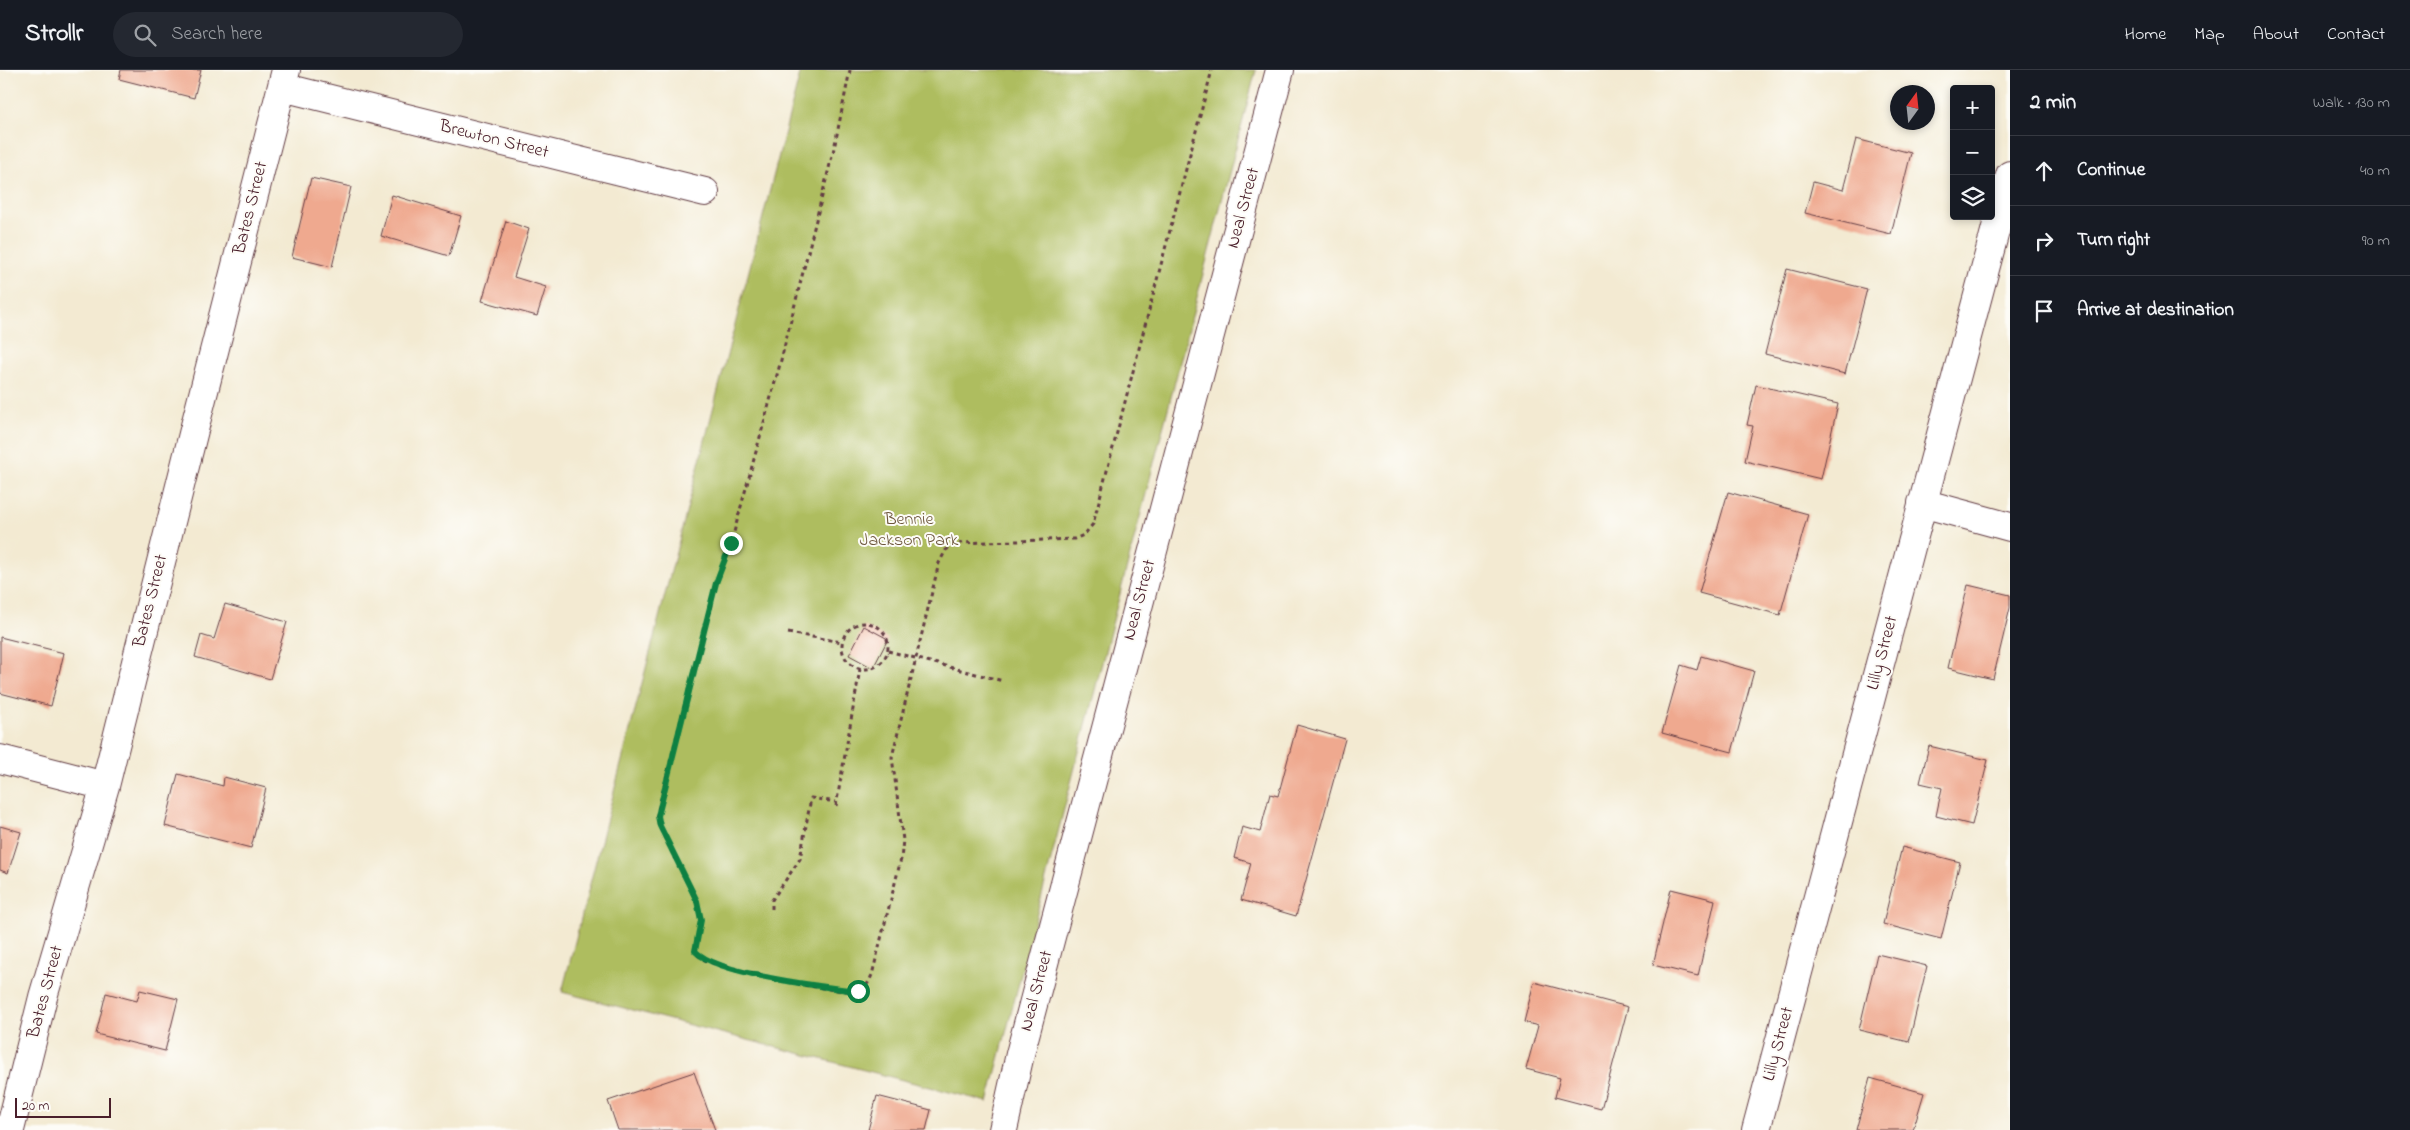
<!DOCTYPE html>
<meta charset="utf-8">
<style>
:root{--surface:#171b24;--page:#242831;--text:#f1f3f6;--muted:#9ea1a6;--line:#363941}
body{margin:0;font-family:"Indie Flower",sans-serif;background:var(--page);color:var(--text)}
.controls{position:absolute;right:15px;top:15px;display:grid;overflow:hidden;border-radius:5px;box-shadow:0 2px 8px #0003}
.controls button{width:45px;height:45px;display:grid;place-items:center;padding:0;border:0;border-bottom:1px solid var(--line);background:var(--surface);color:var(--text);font:25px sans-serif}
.compass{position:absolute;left:1890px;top:15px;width:45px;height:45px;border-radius:50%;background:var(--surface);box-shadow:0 2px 8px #0003;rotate:15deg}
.scale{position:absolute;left:15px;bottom:12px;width:96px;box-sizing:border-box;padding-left:5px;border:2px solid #4a1f2b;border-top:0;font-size:14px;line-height:18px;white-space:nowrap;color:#4a1f2b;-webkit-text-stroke:4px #fdfcf7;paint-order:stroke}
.stop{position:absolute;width:15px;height:15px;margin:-11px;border:4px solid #0b8043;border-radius:50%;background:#fff}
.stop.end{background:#0b8043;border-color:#fff;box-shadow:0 1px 5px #0008}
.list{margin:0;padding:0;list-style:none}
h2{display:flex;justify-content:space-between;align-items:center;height:65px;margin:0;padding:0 20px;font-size:21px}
h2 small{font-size:16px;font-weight:400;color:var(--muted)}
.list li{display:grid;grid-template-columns:32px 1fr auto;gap:15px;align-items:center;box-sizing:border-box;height:70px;padding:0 20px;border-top:1px solid var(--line)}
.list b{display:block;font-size:19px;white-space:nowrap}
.list em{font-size:16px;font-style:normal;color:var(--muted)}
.icon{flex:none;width:28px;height:28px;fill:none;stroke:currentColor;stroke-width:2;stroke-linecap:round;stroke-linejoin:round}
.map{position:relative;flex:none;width:2010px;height:1060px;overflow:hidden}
header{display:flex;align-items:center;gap:30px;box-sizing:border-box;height:70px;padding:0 25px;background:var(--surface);border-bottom:1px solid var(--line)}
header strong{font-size:24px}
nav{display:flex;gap:28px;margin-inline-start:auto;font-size:18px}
.search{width:350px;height:45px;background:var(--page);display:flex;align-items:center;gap:12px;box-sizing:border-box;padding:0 18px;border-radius:28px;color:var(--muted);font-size:19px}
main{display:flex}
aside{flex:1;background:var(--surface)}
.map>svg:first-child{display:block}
</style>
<header>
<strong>Strollr</strong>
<div class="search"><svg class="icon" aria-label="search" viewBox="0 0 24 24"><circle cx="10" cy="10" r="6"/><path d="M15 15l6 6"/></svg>Search here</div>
<nav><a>Home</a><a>Map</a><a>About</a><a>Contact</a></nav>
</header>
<main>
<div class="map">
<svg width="2010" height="1060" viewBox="0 0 2010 1060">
<rect width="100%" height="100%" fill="#fdfcf7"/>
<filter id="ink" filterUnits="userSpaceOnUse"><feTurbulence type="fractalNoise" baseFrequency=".02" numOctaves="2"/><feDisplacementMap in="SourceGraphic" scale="10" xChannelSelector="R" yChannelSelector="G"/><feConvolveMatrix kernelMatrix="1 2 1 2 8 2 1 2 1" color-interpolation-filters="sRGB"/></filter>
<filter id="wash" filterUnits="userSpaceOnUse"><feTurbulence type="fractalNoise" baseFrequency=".0096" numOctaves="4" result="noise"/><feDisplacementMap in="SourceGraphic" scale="20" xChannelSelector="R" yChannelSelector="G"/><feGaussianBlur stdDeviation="1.12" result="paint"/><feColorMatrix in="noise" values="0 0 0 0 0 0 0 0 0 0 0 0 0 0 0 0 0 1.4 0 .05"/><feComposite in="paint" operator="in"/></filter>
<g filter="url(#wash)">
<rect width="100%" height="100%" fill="#f3ead2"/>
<path fill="#aebd5f" stroke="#7c6e45" d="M801 0H1256L988 1032 562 922Z"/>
<g id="blocks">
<path fill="#efa98f" d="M121 0H201L194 28 119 9Z
M1856 69 1911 83 1891 164 1805 143 1813 112 1843 120Z
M311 108 351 117 332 197 292 187Z
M392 125 461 146 449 186 381 166Z
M506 151 529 159 514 207 546 217 537 246 482 231Z
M1787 199 1867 219 1845 304 1765 284Z
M1756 315 1838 334 1821 409 1745 391 1753 356 1747 355Z
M1728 422 1808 444 1780 545 1699 523Z
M1968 515 2010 525V538L1993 609 1948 598Z
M225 534 287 552 270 609 195 587 201 565 214 569Z
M864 556 888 569 873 598 849 585Z
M0 567 64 583 51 636 0 623Z
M1701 586 1754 601 1732 682 1662 663 1681 595 1697 600Z
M1297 655 1345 669 1296 846 1241 830 1251 793 1234 788 1242 757 1260 762 1270 724 1278 726Z
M1929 676 1988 690 1972 755 1936 746 1942 718 1920 713Z
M178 704 223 716 224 707 266 718 251 778 165 756Z
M0 756 21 762 8 803 0 800Z
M1902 777 1960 792 1941 869 1883 854Z
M1671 819 1715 830 1698 906 1653 895Z
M1877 884 1927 896 1909 972 1859 960Z
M1534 912 1628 937 1601 1039 1555 1027 1560 1008 1526 999 1538 956 1524 952Z
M140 920 178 929 165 981 96 964 106 923 137 931Z
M694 1002 715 1060H618L608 1031Z
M1870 1008 1924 1023 1913 1060H1856Z
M877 1026 931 1040 926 1060H868Z"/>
</g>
</g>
<g filter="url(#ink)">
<use href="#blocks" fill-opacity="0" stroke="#633d44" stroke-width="1"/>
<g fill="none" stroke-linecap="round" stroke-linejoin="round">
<defs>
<path id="street" d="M282 17 705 122
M1922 433 2010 457
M0 689 105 716
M10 1060 43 927 105 716 197 348 286 0
M1003 1060 1020 984 1280 0
M1756 1060 2010 105"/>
</defs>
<use href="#street" stroke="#633d44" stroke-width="30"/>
<path stroke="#633d44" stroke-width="3" stroke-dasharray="4 4" stroke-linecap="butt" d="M850 0 835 74 780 294 731 473 716 513 657 746 660 757 697 831 701 850 695 881C698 884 700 887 703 889 726 900 833 923 857 921 866 920 869 911 872 905L901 789 903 770 892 687 939 493 946 480 958 473 1074 469 1084 465 1093 454 1212 0
M842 576a23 23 0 1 1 46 0a23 23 0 1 1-46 0Z
M788 563 842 572
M888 581 1003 611
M836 736 860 599
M772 839V830L800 789 811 728 836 732"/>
<use href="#street" stroke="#fff" stroke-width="28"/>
</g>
</g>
<g fill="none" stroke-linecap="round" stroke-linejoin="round" filter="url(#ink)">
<path stroke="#0b8043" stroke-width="6" d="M731 473 716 513 658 746 660 756 697 831 701 850 695 881C716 904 824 917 858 921"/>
</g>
<g text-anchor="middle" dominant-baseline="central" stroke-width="4" stroke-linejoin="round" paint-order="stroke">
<g font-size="18" fill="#4a1f2b" stroke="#fdfcf7">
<text transform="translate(494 70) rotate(14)">Brewton Street</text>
<text transform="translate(251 138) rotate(-76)">Bates Street</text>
<text transform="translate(1244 138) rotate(-75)">Neal Street</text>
<text transform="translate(1140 530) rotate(-75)">Neal Street</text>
<text transform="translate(151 531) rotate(-76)">Bates Street</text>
<text transform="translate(1883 583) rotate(-75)">Lilly Street</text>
<text transform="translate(1037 921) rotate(-75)">Neal Street</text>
<text transform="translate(46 922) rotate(-75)">Bates Street</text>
<text transform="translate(1779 974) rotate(-75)">Lilly Street</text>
</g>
<g font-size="18" fill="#6d563d" stroke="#fdfcf7">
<text x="909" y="450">Bennie<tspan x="909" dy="21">Jackson Park</tspan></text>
</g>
</g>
</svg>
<div class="controls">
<button>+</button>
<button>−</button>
<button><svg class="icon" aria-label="layers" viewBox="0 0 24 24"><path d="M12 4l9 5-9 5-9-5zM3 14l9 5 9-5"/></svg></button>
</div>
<svg class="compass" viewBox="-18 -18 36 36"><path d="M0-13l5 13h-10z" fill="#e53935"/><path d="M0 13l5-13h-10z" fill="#9ea1a6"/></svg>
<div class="scale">20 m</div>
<div class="stop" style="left:858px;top:921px"></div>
<div class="stop end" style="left:731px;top:473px"></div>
</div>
<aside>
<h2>2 min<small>Walk · 130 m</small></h2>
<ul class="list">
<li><svg class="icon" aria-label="ahead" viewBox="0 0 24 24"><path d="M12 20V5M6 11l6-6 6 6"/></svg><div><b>Continue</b></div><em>40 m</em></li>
<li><svg class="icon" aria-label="right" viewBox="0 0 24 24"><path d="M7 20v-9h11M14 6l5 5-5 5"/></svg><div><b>Turn right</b></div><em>90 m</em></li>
<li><svg class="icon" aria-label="arrive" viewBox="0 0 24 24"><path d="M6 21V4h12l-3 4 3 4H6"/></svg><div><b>Arrive at destination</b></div></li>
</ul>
</aside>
</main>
